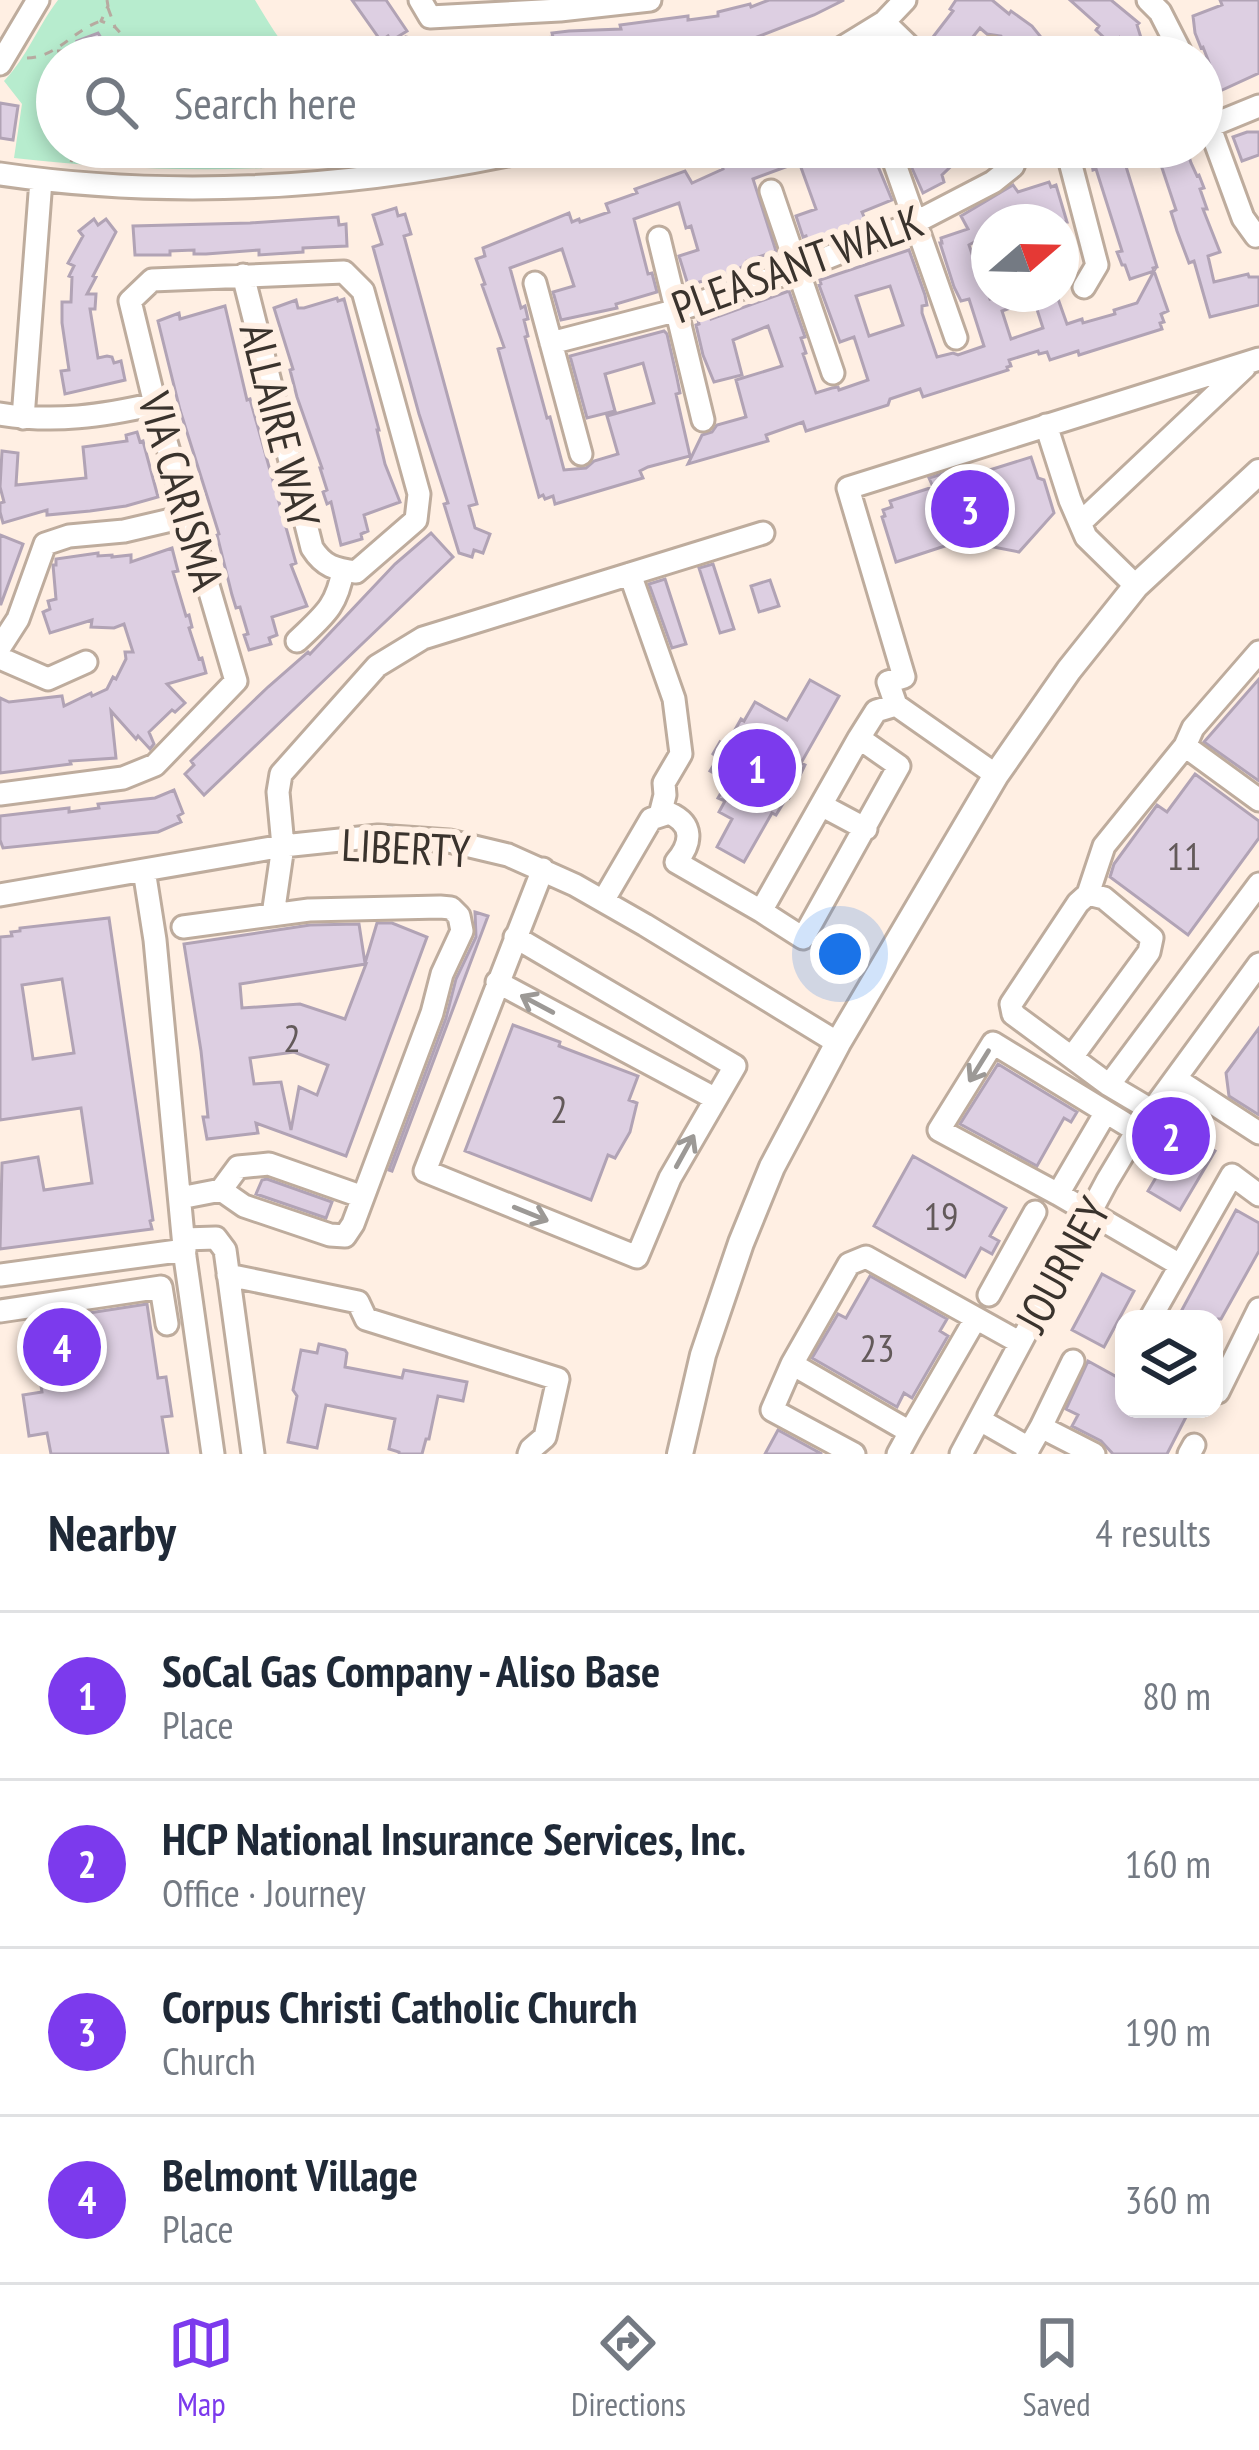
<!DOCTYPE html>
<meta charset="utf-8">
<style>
:root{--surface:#fff;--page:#f6f6f7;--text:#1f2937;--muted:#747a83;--line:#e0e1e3;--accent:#7c3aed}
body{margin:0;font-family:"PT Sans Narrow",sans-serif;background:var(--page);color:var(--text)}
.controls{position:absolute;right:36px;bottom:36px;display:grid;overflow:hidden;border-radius:24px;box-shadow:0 6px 18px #0003}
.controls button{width:108px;height:108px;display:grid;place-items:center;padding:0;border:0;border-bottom:3px solid var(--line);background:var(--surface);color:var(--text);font:60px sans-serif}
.compass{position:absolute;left:971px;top:204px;width:108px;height:108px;border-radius:50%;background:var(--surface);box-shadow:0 6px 18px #0003;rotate:70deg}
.you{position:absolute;left:840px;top:954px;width:42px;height:42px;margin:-30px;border:9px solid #fff;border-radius:50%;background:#1a73e8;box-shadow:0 0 0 18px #1a73e833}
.badge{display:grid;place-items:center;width:78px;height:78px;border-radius:50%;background:var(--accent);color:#fff;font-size:39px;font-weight:700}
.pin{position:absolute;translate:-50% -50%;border:6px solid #fff;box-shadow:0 3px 12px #0006}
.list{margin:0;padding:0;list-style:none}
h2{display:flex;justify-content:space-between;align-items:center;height:156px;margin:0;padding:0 48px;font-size:51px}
h2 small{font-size:39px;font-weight:400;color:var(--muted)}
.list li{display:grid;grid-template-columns:78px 1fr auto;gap:36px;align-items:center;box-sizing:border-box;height:168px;padding:0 48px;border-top:3px solid var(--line)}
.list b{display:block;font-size:45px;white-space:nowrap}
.list p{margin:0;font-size:39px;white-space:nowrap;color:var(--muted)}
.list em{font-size:39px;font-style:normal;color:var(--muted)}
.icon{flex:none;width:66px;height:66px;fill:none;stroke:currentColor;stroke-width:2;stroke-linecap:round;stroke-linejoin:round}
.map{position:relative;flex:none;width:1259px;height:1454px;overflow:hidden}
.search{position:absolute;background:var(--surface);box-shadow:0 6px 18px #0003;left:36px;right:36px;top:36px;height:132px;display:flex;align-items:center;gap:30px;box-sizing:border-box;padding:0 42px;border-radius:66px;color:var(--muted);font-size:45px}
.sheet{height:828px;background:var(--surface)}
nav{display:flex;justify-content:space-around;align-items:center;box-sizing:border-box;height:168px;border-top:3px solid var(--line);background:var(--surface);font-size:33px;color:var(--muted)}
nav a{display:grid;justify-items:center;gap:6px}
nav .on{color:var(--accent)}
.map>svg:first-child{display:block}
</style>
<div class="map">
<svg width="1259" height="1454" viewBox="0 0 1259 1454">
<rect width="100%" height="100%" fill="#ffefe3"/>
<path fill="#b7ecce" d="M58 0H255C267 20 279 41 295 57H57V147H380L397 155C270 175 141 172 14 158L22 104 4 81C27 57 38 26 58 0Z"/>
<path fill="#ddcfe2" stroke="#b1a3b5" stroke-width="3" fill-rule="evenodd" d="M352 0H386L407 31 391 41 388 36 381 41Z
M769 0H844L814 15 744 42 658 56 402 57 406 37 420 40 419 44 491 38V42L505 43 553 37 552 33 569 31 621 29 620 25 673 18 688 16V20L718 16V12L750 4 751 7Z
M956 0H992L1009 14 1011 11 1032 26 1057 57H1017L1007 49 1001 36 987 34 980 28 964 48 962 46 952 57 937 46 940 42 933 37 953 11 950 9Z
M1070 0H1111L1139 23 1137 25 1147 57H1125L1119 38 1112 45 1096 30 1099 26Z
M1220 0H1259V73L1220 91 1203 47 1201 48 1195 33 1193 16 1222 5Z
M98 33 113 57H83L77 41Z
M0 103 18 106 13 140 0 138Z
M1247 132H1259V155L1242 161 1233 137Z
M759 147H824L827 156 852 147H870L892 200 862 212 865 219 859 222 860 225 852 230 808 243 806 236 803 237 796 216 816 209 799 162 753 179 776 251 747 261 748 264 734 271V273L688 285 679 256 698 250 691 226 686 228 679 203 634 219 648 274 652 273 657 292 616 304 617 308 561 320 553 292 574 286 562 249 510 268 521 308 525 306 528 319 524 320 528 336 525 337 547 418 550 417 564 470 586 468 594 461 618 454 607 416 654 403 643 363 605 374 615 411 587 418 570 356 664 331 667 334 677 378 680 393 676 394 690 456 648 467 640 471 643 478 555 504 553 496 545 499 543 495 539 497 498 349 504 347 482 285 485 284 476 259 485 256 483 248 569 213 572 222 579 219 580 222 609 212 606 204 637 193 635 189 685 171 692 183 723 169 720 160Z
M935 147H971L942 175 944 182 923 193 911 166 935 158Z
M1089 147H1120L1157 267 1153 268 1168 311 1161 314 1164 322 1160 323 1162 329 1079 355 1078 351 1050 360 1047 352 1039 354 1038 351 1009 360 1011 366 1007 367 1008 370 923 397 920 389 890 399 888 405 806 431 803 422 766 435 768 441 688 464 702 435 712 432 717 425 746 417 736 380 782 366 768 326 733 340 742 375 714 382 703 355 696 325 699 324 698 320 710 316 711 319 789 291 805 337 801 338 806 353 803 354 816 393 832 388 838 387 839 390 868 380 854 337 840 342 819 285 821 284 820 280 909 250 925 295 927 305 922 306V313L937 357 953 353 958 355 984 346 969 299 961 301 954 287 940 243H942L941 238 968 229 961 216 1013 185 1018 192 1049 182 1051 187 1056 185 1067 222H989V234L969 245 976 266 980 265 990 299 998 296 999 300 1027 294 1029 301 1002 311 1011 339 1043 328 1032 294 1057 296 1067 324 1082 319 1083 323 1115 314 1114 310 1137 303 1154 271 1130 279 1125 265H1122L1117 252 1122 251 1096 169 1093 170ZM890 286 903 325 869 336 856 296Z
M1155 147H1186L1191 163 1197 176 1199 175 1204 188 1200 189 1207 209H1203L1220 252 1208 256 1214 282 1248 274 1249 277H1259V305L1210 317 1194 261 1189 263 1177 231 1171 212 1176 210Z
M396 208 398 216 405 214 411 234 404 236 477 504 469 506 475 528 490 534 483 553 474 550 472 557 459 553 444 504 448 503 419 414 373 247 382 244 373 215Z
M338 217 339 225 346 224 347 246 303 248V252L259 255V250L206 254H194V250L170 251V255H135L133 226 250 223Z
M94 219 98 225 106 219 116 232 93 276 96 277 87 294H96L95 309H90L98 358 107 356 112 357 114 363 121 361 125 380 65 394 61 371 69 370 62 323V302H71L72 277 69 276 74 266 68 263 83 236 79 231Z
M337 298 338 301 344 299 379 430H377L385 464 400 502 364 515 368 531 361 534 362 539 341 545 331 502 327 504 323 492 327 490 320 468H322L297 397 290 370 293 369 274 308 296 300 298 308H304Z
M225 306 247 400 250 399 296 563 291 565 307 606 272 617 277 635 269 638 271 644 249 650 244 635 248 634 240 607 236 608 232 595 217 535 219 534 180 410 158 321 179 313 180 319Z
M137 432 140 442 143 441 158 497 126 506 90 511 47 515V510L3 523 0 512V503L4 502 0 487 2 451 18 453 16 485 86 478 83 447 127 441 126 435Z
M1031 457 1038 478 1044 480 1054 513 1019 552 973 543 963 548 957 542 896 562 882 517 885 516 883 510 892 507 890 501 933 487 929 478 945 473 948 483Z
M431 533 453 557 204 795 185 774 194 765 191 761 268 687 308 652 310 654 395 564Z
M0 535 23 544 1 604H0Z
M172 548 178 571 173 572 186 616 189 615 192 627 189 628 199 659 202 658 206 673 167 684 185 703 175 712 172 710 149 732 154 744 150 749 138 736 136 739 111 711 116 758 70 761 71 764 0 773V698L9 702 62 696 64 706 91 693 92 696 107 689 113 677 116 679 126 659 125 652H133L124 624 114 628 91 627 92 620 50 633 43 612 50 609 48 601 56 599 53 565H56V559L98 553V556L112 555V557L131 555V562Z
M713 564 734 629 720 633 699 568Z
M665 579 686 644 672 648 649 584Z
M770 580 779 606 759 612 751 586Z
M1259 679V781L1204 742Z
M810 680 839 696 801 763 805 765 789 798 787 797 776 815 772 813 744 862 717 847 732 819 719 812 725 801 718 798 728 781 710 771 718 758 713 754 720 742 726 746 741 719 744 721 755 702 787 720Z
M1195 774 1259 821V838L1188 935 1110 877 1114 864 1157 805 1167 812Z
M174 790 183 813 178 816 181 822 158 832 3 848 0 840V816L69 808V812L99 808 98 804 155 798Z
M475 912 488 916 392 1171 389 1170 446 1018 456 979 476 937Z
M109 918 153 1220 150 1221 152 1229 0 1249 2 1163 38 1157 44 1190 92 1183 81 1108 0 1120V937L12 936 11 932 20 931V928ZM62 979 74 1053 33 1059 22 985Z
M377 923H392L427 937 346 1156 256 1123 258 1133 207 1139 203 1117H208L201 1051 184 944 310 925 359 924 365 963ZM366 964 345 1019 300 1004 242 1008 240 984ZM294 1052 328 1065 317 1095 299 1087 291 1130 281 1082 254 1084 250 1058Z
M513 1025 560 1042 559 1046 638 1076 629 1100 637 1103 630 1132 615 1158 608 1155 591 1200 465 1151Z
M1259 1028V1115L1229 1096 1226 1073Z
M998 1064 1077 1112 1071 1122 1064 1118 1037 1166 960 1124Z
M1183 1132 1215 1151 1180 1210 1148 1191Z
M913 1156 1006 1208 990 1236 999 1241 992 1254 981 1248 965 1277 874 1226Z
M267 1179 332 1202 326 1218 256 1194 262 1180Z
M1236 1210 1259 1223V1251L1221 1319H1177Z
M1102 1274 1134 1291 1104 1347 1072 1330Z
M870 1276 947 1319 940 1331 948 1336 912 1398 904 1393 897 1407 812 1358 838 1314 846 1318Z
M147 1304 158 1378 166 1377 172 1416 162 1417 168 1454H51L47 1433 29 1436 23 1395 42 1392 31 1322Z
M319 1344 345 1350 347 1353 345 1367 402 1378 404 1370 467 1382 463 1401 438 1396 429 1439H426L422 1454H399V1452L389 1449 395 1419 326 1405 317 1448 288 1442 297 1396 293 1390 301 1350 317 1353Z
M1088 1361 1124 1381V1409H1176L1187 1415 1167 1454H1113L1101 1441 1072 1426 1078 1415 1066 1409Z
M778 1430 822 1454H765Z"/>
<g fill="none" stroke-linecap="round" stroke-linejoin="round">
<defs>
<path id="minor" d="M420 0 430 17 560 10 650 0
M1148 0 1160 12 1183 57
M884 22 920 57
M827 57 884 22 905 0
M984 57 992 48
M0 64 38 0
M1202 106 1243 218 1256 236 1259 235
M1210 126 1259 106
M889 147 956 338
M1018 153 1068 154 1097 265 1084 287
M0 174C182 201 366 187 545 147
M771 191 833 373
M659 238 703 420
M535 283 581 454
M551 343 678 310 799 269 916 222 993 182 1013 166 1018 153 1016 147
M0 414C55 423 102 416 155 404
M23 418 41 180
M1046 425 1070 500 1086 537 1136 586
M1080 523 1245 367
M630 574 674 699 681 754 664 783 665 795 660 815
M297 641C323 616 337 607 343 570
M0 647 18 619 45 544 69 536 124 531 188 516
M1259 652 1193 728 1185 746 1259 800
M0 658 48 679 86 662
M896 705 888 682 904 677 848 488 1259 359
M859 738 761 911 803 938 899 766 859 738 876 711 896 705 996 775
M0 794 123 778 155 765 236 681 155 404 130 301 152 280 344 272 363 291 419 494 416 520 356 572C335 569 324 567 312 548L243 275
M821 805 866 829
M144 870 155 940 185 1257 213 1454
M1088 894 1104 846 1185 746
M0 895 283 846 378 836 449 841 508 855 575 885 645 925 838 1043
M603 901 651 819 669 813C694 824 692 843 676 862L761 911
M273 915 283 846 278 792 281 774 377 666 423 638 763 533
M515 937 735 1066 670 1178 637 1257 425 1171 543 869
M497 982 714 1098
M1072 1057 1149 952 1152 938 1104 898 1088 894 1078 903 1011 1004 1013 1014 1109 1085 1153 1111
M1176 1079 1259 1133
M1109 1085 1259 884
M1137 1131 1106 1112 1058 1194 1180 1265
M221 1190 238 1167 269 1164 363 1197
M1058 1194 939 1130 993 1043 1106 1112
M180 1198 221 1190 244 1206 330 1235 345 1236 353 1224 432 1013 442 974 462 931 459 916 451 908 440 907 309 910 183 927
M184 1239 216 1238 225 1250 253 1454
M0 1275 185 1250
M228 1275 358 1302 366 1319 558 1379 545 1437 531 1449 529 1454
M989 1295 1035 1212
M0 1311 161 1287 167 1324
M1150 1319 1232 1175 1259 1195
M792 1364 772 1410 854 1454
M1214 1390 1218 1392 1259 1309
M980 1420 1029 1448 1027 1454
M1041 1427 1073 1361
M910 1432 976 1318
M1029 1448 1041 1427 1094 1454
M898 1454 910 1432 792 1364 849 1264 866 1257 1019 1342
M961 1454 1107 1181 1137 1131 1259 964
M1189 1454 1194 1445"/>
<path id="major" d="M680 1454 703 1355 741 1243 772 1167 838 1043 996 775 1069 670 1136 586 1259 472"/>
</defs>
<use href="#minor" stroke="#beac9d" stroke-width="27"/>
<use href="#major" stroke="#beac9d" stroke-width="30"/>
<path stroke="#b7aaa0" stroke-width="3" stroke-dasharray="9 9" stroke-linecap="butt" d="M107 0 108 6 101 21 115 27 142 57
M108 8 115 27
M57 51H64L71 57
M27 58C58 57 73 30 101 21
M71 162 76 147
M260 168 265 147"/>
<use href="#minor" stroke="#fff" stroke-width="21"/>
<use href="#major" stroke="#fff" stroke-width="24"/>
</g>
<defs><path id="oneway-shaft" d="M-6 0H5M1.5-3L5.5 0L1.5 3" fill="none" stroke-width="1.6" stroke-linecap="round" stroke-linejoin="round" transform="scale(3)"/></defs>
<g stroke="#9c9996">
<use href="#oneway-shaft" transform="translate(537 1004) rotate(-152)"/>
<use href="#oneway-shaft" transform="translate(979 1066) rotate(122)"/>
<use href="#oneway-shaft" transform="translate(685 1151) rotate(-61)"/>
<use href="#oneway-shaft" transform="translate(531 1214) rotate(22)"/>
</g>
<g text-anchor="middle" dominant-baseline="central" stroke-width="12" stroke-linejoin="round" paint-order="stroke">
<g font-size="39" fill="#635a5a">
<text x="1184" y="855">11</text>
<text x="292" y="1037">2</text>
<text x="559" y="1108">2</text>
<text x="941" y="1215">19</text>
<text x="877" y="1347">23</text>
</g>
<g font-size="45" fill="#3a332d" stroke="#ffefe3">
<text transform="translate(797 263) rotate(-20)">PLEASANT WALK</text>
<text transform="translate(281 425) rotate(76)">ALLAIRE WAY</text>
<text transform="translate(182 491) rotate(74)">VIA CARISMA</text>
<text transform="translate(406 847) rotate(3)">LIBERTY</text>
<text transform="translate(1062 1264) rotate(-61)">JOURNEY</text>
</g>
</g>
</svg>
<div class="controls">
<button><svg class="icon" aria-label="layers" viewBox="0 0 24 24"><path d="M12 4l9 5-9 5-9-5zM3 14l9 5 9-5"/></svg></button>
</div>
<svg class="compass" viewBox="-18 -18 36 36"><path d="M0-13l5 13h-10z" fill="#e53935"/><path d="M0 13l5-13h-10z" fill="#747a83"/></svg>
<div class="you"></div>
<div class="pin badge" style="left:757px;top:768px">1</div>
<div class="pin badge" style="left:1171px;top:1136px">2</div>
<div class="pin badge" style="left:970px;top:509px">3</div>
<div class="pin badge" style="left:62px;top:1347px">4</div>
<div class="search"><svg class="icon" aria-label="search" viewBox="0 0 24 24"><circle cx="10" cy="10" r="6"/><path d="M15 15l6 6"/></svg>Search here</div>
</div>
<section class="sheet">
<h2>Nearby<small>4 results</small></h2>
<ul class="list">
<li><span class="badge">1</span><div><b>SoCal Gas Company - Aliso Base</b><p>Place</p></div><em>80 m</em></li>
<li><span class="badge">2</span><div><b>HCP National Insurance Services, Inc.</b><p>Office · Journey</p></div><em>160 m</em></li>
<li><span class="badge">3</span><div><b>Corpus Christi Catholic Church</b><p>Church</p></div><em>190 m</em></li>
<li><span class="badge">4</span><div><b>Belmont Village</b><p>Place</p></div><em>360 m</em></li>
</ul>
</section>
<nav>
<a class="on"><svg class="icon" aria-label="map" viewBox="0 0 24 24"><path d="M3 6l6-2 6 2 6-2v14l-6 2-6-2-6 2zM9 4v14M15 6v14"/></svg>Map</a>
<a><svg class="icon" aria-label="directions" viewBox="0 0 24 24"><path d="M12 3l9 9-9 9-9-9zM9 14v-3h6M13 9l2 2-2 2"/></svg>Directions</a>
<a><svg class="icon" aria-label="saved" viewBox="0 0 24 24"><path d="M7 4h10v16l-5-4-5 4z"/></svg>Saved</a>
</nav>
